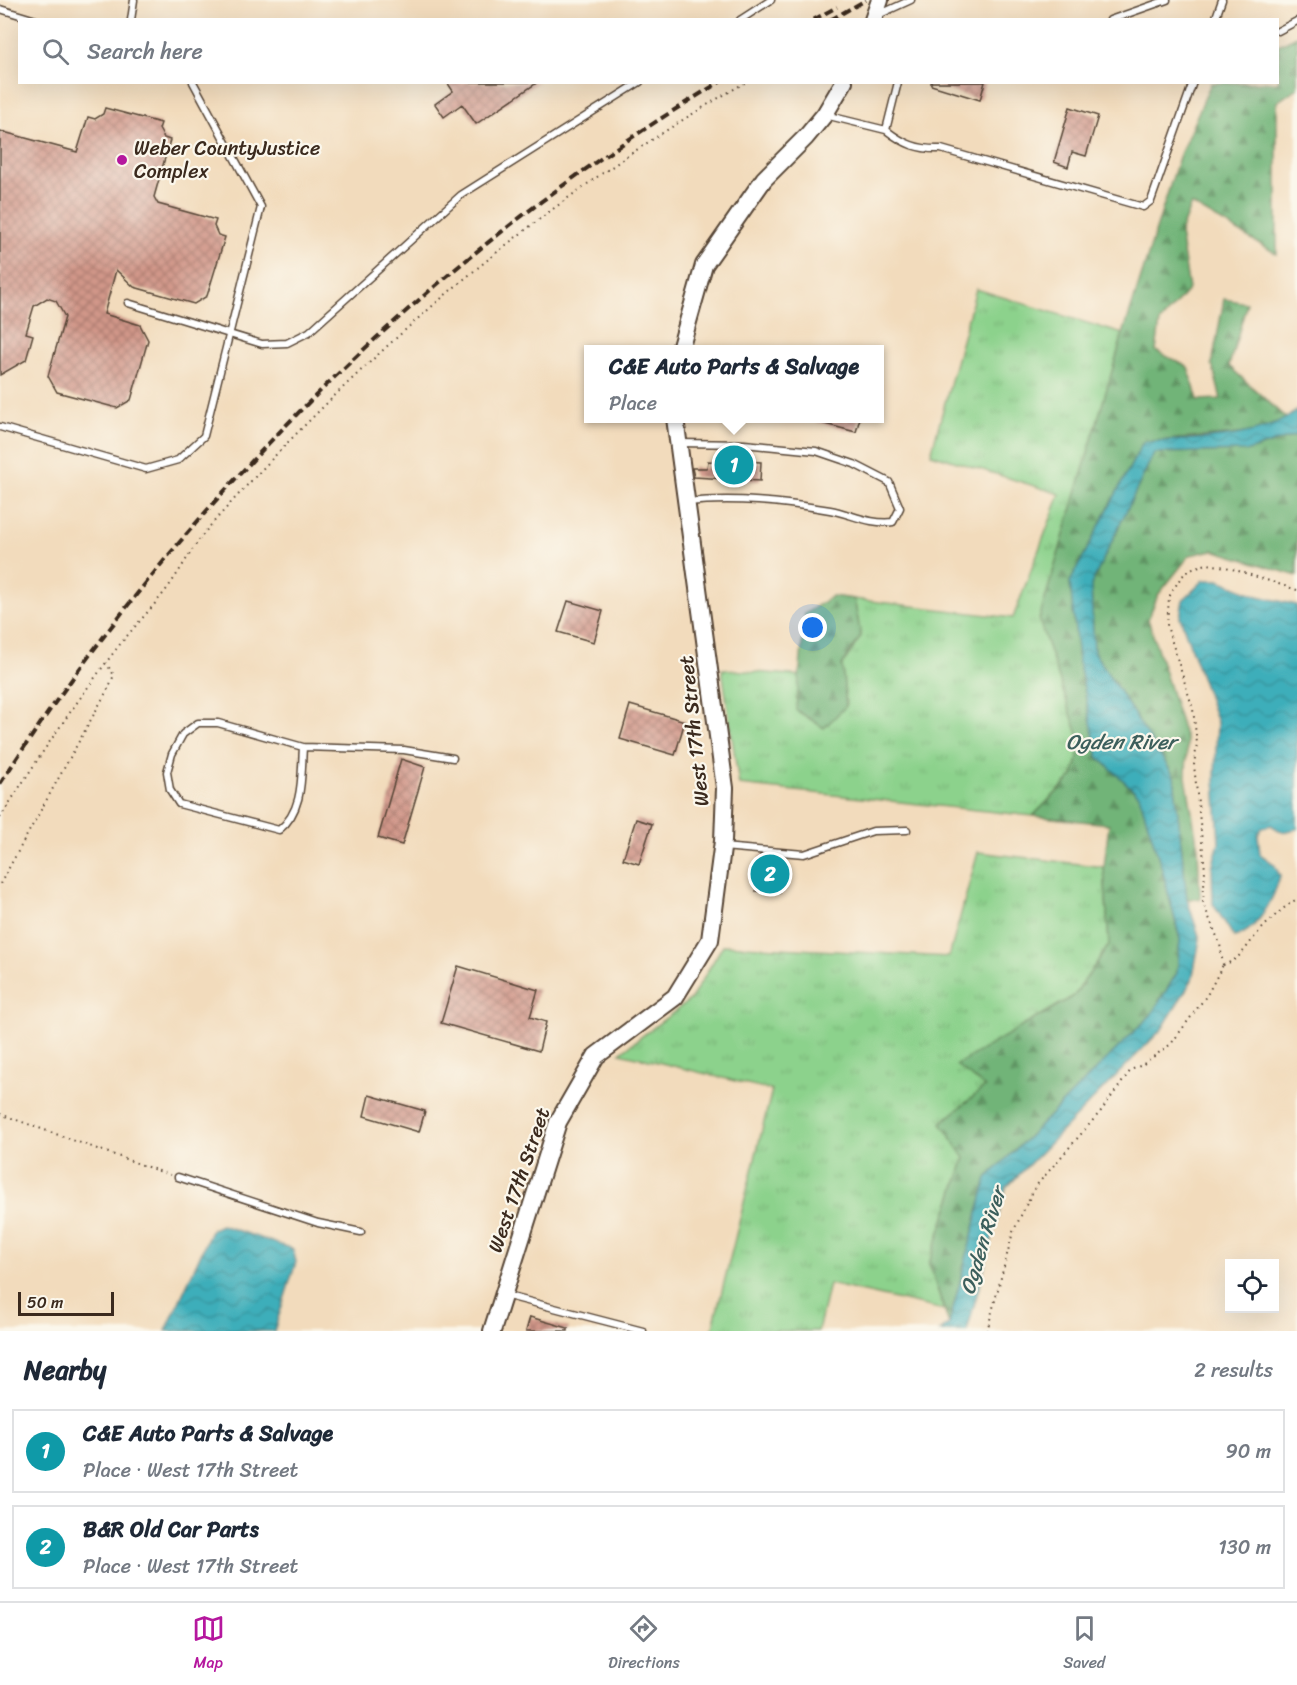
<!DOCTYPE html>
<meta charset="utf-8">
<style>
:root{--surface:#fff;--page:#f2f2f3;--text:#1f2937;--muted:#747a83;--line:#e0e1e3;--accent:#b5179e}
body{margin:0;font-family:Sriracha,sans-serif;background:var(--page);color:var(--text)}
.controls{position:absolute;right:18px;bottom:18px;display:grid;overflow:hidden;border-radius:0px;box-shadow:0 6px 24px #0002}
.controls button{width:54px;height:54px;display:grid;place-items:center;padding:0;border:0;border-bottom:2px solid var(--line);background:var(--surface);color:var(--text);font:30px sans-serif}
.scale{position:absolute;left:18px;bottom:15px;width:96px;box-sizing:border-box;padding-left:6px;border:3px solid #3b2a1e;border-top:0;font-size:16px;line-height:21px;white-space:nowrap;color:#3b2a1e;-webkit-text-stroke:4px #fbf7ec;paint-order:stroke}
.you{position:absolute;left:813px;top:628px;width:21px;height:21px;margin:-15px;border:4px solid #fff;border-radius:50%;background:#1a73e8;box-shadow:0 0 0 9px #1a73e833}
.badge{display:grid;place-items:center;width:39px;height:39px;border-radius:50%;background:var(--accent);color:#fff;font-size:20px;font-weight:700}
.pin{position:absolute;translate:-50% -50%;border:3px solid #fff;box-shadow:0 2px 6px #0006}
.popup{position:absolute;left:584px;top:345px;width:300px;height:78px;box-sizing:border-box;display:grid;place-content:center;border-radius:0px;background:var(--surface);filter:drop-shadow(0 2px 4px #0005);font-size:20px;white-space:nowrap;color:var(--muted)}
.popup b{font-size:22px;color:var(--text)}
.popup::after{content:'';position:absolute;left:50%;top:100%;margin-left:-12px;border:12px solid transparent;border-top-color:var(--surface)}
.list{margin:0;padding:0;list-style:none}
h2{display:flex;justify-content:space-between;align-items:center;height:78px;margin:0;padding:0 24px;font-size:26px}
h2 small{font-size:20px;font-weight:400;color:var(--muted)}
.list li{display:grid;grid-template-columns:39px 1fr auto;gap:18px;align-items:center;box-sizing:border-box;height:84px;margin:0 12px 12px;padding:0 12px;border:2px solid var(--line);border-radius:0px}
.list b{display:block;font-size:22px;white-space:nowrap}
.list p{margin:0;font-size:20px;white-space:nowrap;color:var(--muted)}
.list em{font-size:20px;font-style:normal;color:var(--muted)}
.icon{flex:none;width:33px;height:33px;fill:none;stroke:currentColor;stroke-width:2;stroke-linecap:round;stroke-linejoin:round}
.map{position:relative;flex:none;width:1297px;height:1331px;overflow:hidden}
.search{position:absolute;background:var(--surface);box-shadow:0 6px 24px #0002;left:18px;right:18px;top:18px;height:66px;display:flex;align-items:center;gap:15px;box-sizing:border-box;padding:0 21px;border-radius:0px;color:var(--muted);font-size:22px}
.sheet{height:270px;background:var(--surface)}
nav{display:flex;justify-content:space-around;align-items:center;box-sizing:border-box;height:84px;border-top:2px solid var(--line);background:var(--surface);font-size:16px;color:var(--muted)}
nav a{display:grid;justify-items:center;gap:3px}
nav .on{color:var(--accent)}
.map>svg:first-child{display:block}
</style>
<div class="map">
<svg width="1297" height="1331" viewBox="0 0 1297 1331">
<defs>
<pattern id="grass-tufts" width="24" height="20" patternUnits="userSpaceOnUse" patternTransform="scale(1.5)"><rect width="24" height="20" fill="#8cd28c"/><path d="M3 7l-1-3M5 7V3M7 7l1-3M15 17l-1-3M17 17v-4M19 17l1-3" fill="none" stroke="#7ab478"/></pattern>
<pattern id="forest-firs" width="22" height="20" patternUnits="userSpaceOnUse" patternTransform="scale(1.5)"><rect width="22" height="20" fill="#71b478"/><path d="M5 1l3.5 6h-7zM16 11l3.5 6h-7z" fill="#5e9362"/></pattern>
<pattern id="water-waves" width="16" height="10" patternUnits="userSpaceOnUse" patternTransform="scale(1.5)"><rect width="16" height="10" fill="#3eaeba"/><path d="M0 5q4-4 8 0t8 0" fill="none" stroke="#358e97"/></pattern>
<pattern id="building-cross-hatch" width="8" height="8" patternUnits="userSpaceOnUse" patternTransform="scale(1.5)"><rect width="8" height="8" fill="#d19789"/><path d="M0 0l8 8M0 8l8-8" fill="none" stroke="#ab7b6f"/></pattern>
</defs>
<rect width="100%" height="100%" fill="#fbf7ec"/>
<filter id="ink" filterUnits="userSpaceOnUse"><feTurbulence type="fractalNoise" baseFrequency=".0167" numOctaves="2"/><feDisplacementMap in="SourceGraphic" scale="12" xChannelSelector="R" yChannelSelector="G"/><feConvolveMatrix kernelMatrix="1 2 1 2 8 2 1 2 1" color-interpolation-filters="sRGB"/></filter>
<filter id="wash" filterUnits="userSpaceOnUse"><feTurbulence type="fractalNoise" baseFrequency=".008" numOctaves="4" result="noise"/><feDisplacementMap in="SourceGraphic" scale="24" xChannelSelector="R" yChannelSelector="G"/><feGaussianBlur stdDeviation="1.35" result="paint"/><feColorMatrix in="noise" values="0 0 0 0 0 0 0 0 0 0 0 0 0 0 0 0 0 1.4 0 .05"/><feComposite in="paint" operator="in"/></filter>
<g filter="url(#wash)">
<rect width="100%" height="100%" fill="#f2dbbc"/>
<path fill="url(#grass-tufts)" stroke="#647e55" stroke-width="1.5" d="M976 289 1123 334 1039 620 1082 746 1073 776 1033 816 739 785 722 669 801 676 797 710 846 706 842 665 861 636 854 599 1013 618 1060 494 931 454Z
M978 852 1104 867 1109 945 1074 996 957 1065 986 1087 965 1158 929 1264 944 1310 829 1284 818 1331H712L772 1090 620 1053 691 999 723 945 949 957Z"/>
<path fill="url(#forest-firs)" stroke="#566f4b" stroke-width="1.5" d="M1297 36V88L1277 102V254L1191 204 1180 233 1189 289 1160 322 1156 351 1188 367 1198 400 1221 399 1212 364 1224 299 1247 303 1229 366 1287 419 1250 433 1143 442 1070 582 1078 659 1098 757 1139 795 1162 869 1180 940 1177 973 1151 1015 987 1178 949 1324 929 1264 965 1158 941 1123 985 1087 956 1065 1074 996 1109 945 1104 867 1109 824 1033 816 1073 776 1082 746 1039 620 1123 334 1179 157 1211 83 1278 82V45Z
M1297 435V576L1213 550 1190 555 1158 595 1148 619 1187 742 1186 777 1198 848 1200 899H1187L1174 776 1094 652 1091 585 1154 453 1248 451Z
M832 596 854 599 861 636 842 665 846 706 824 728 796 710 805 614Z"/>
<path fill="url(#water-waves)" stroke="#3c6c6c" stroke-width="1.5" d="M1297 410V435L1248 451 1154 453 1091 585 1094 652 1174 776 1187 899 1200 939 1192 980 1162 1029 1006 1188 967 1331H940L949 1324 987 1178 1151 1015 1177 973 1180 939 1162 869 1139 795 1098 757 1078 659 1070 582 1143 442C1190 438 1261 442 1297 410Z
M1204 580H1219L1258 596 1297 605V829L1282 832 1271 825 1262 828 1258 835 1260 854 1274 864 1280 876C1274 898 1258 931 1234 937L1213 904 1212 867 1219 843 1215 778 1217 722 1180 617 1183 600Z
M221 1225 293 1249 296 1262 274 1331H166L212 1229Z"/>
<g id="blocks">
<path fill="url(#building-cross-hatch)" d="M447 82H538L476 124 462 104 444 117 435 104 453 91Z
M931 82H985L980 100 931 85Z
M1070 107 1098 116 1086 156 1072 152 1068 167 1054 162Z
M105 108 161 123 159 129 164 138 170 140 154 197 158 204 216 220 214 226 218 235 225 237 207 296 194 304 134 287 116 270 104 314 140 325 148 340 131 400 117 408 57 392 48 376 65 317 56 301 47 298 34 306 26 333 33 335 26 360 0 375V131L77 152 88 117 95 119 103 114Z
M818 418H860L856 432 817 422Z
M721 449H744V461L761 462 760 481 694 477 692 468H707L708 461 720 462Z
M568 601 603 611 594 642 558 632Z
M630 705 685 721 675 755 620 739Z
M401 759 425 767 402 845 378 838Z
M636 819 652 824 639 864 623 859Z
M760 855 784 858 780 893 756 891Z
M458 966 538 990 530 1017 546 1022 539 1051 441 1023Z
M369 1095 425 1111 419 1132 364 1116Z
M530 1317 568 1328V1331H526Z"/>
</g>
</g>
<g filter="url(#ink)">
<use href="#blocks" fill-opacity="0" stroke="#564536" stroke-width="1.5"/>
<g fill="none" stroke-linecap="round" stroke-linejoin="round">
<defs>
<path id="service" d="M0 9 36 20
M878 15 911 0
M131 20 134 0
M740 20 771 0
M1110 20 1167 0
M1215 20 1222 0
M1278 31 1297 21
M825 115 886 130 898 82
M886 130C904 144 918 150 941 149L1143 207 1151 201 1193 82
M128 303 262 344 287 343 309 332 461 195 640 82
M0 427 146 469 178 460 204 436 261 207 193 82
M679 443 744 444 816 451 854 464 889 482 900 508 893 522C871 525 851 514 830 510 782 502 735 497 687 502
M303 747C301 777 304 810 279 830L179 804 170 790 167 772 172 754 183 734 198 723H218L303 747 404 750 453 758
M723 847 804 854 873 831 907 830
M178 1177 318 1223 361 1232
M504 1295 643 1331"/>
<path id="tertiary" d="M873 20 880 0
M680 350 704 265 764 179 806 137 825 114 844 82
M492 1331 558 1122 596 1056 675 997 710 940 723 841 725 788 675 418"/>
</defs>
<use href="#service" stroke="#564536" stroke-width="9"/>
<use href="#tertiary" stroke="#564536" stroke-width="20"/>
<path stroke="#564536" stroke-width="2" stroke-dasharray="1.5 4.5" stroke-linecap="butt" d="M0 818C35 762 72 708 111 656 128 633 148 613 166 590 182 569 193 545 211 525 365 352 544 198 746 82
M0 884 109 687 114 675 106 663
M1223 965 1220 944 1203 903 1205 870 1194 765 1197 743 1193 709 1167 626 1169 597 1181 577 1193 568 1207 564 1226 567 1297 590
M1223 965C1240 960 1246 947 1257 934 1269 921 1282 908 1297 899
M0 1114 170 1175
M987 1331 1013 1232 1035 1187 1101 1111 1131 1070 1142 1065 1171 1044 1207 995 1223 965"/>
<use href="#service" stroke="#fff" stroke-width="6"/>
<use href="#tertiary" stroke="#fff" stroke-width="16"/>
<path stroke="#3b2a1e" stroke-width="4" stroke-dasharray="9 4.5" stroke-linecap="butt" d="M813 20 837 7
M830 20 866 0
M0 784C183 501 429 255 720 82"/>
</g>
</g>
<circle fill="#b5179e" stroke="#fbf7ec" stroke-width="2" cx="122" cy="160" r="6"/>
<g text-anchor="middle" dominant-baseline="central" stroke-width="4.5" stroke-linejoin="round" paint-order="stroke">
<g font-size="20" fill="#3b2a1e" stroke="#fbf7ec" text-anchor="start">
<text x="134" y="148">Weber CountyJustice<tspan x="134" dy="23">Complex</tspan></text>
</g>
<g font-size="20" fill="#3b2a1e" stroke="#fbf7ec">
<text transform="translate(694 731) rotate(-96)">West 17th Street</text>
<text transform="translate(519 1180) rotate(-71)">West 17th Street</text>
</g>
<g font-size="21" font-style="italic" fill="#3c5f5c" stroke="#fbf7ec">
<text x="1121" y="742">Ogden River</text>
<text transform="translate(983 1241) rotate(-73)">Ogden River</text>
</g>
</g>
</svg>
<div class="controls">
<button><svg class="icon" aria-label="locate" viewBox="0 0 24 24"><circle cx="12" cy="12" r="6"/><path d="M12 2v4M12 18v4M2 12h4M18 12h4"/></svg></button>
</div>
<div class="scale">50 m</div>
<div class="you"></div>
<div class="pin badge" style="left:734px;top:465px;background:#0f9aa8">1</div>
<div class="popup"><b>C&amp;E Auto Parts &amp; Salvage</b>Place</div>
<div class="pin badge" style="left:770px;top:874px;background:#0f9aa8">2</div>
<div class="search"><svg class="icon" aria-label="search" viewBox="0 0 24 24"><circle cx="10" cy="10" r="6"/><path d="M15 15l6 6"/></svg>Search here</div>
</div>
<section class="sheet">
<h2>Nearby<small>2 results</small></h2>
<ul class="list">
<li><span class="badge" style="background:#0f9aa8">1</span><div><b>C&amp;E Auto Parts &amp; Salvage</b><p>Place · West 17th Street</p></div><em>90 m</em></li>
<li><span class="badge" style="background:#0f9aa8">2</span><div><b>B&amp;R Old Car Parts</b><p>Place · West 17th Street</p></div><em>130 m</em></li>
</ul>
</section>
<nav>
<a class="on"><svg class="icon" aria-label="map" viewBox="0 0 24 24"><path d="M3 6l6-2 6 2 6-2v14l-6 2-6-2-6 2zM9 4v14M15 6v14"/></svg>Map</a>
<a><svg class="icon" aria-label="directions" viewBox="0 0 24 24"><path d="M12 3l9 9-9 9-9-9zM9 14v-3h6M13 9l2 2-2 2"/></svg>Directions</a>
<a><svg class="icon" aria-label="saved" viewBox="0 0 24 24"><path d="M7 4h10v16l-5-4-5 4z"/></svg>Saved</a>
</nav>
